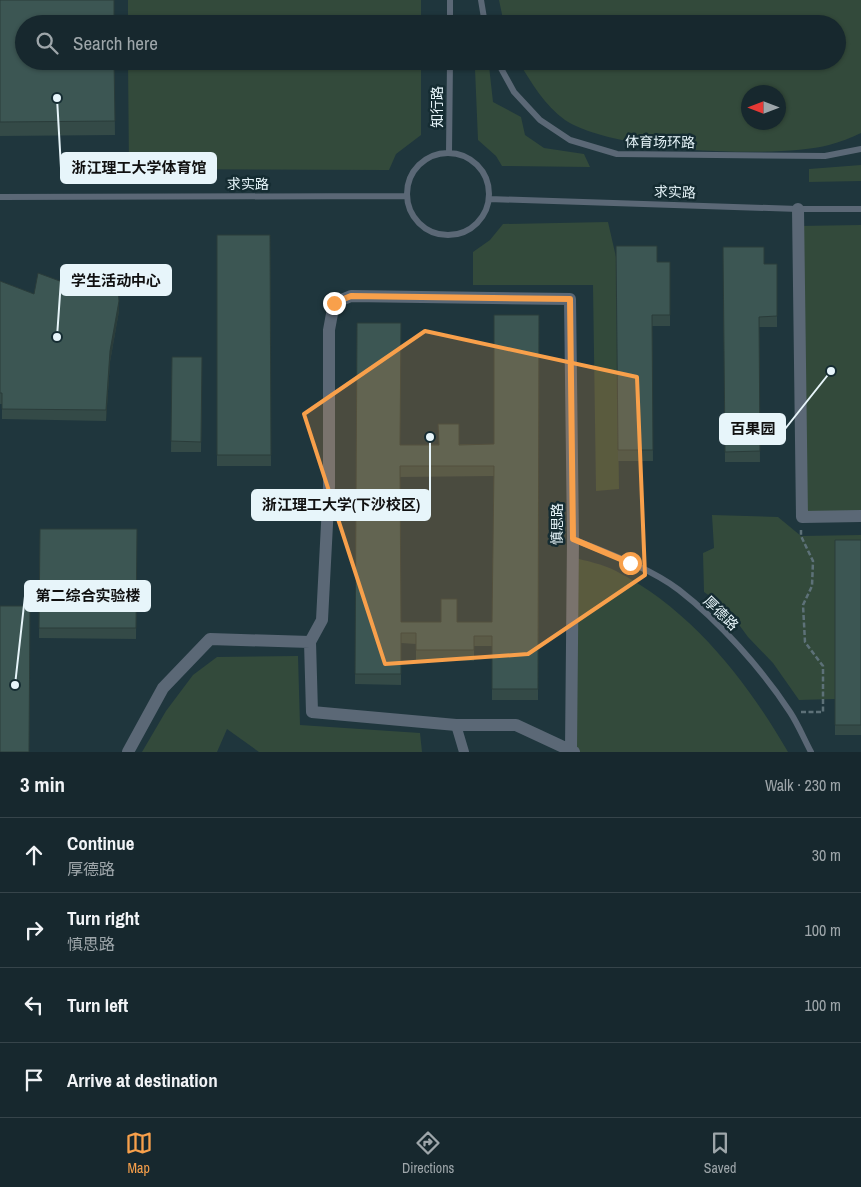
<!DOCTYPE html>
<meta charset="utf-8">
<style>
:root{--surface:#17282e;--page:#203036;--text:#f1f3f6;--muted:#9ea6aa;--line:#36444a;--accent:#f8a04b}
body{margin:0;font-family:"Archivo Narrow","Noto Sans SC",sans-serif;background:var(--page);color:var(--text)}
.compass{position:absolute;left:741px;top:85px;width:45px;height:45px;border-radius:50%;background:var(--surface);box-shadow:0 1px 4px #0004;rotate:270deg}
.stop{position:absolute;width:15px;height:15px;margin:-11px;border:4px solid #f8a04b;border-radius:50%;background:#fff}
.stop.end{background:#f8a04b;border-color:#fff;box-shadow:0 1px 5px #0008}
.list{margin:0;padding:0;list-style:none}
h2{display:flex;justify-content:space-between;align-items:center;height:65px;margin:0;padding:0 20px;font-size:21px}
h2 small{font-size:16px;font-weight:400;color:var(--muted)}
.list li{display:grid;grid-template-columns:32px 1fr auto;gap:15px;align-items:center;box-sizing:border-box;height:75px;padding:0 20px;border-top:1px solid var(--line)}
.list b{display:block;font-size:19px;white-space:nowrap}
.list p{margin:0;font-size:16px;white-space:nowrap;color:var(--muted)}
.list em{font-size:16px;font-style:normal;color:var(--muted)}
.icon{flex:none;width:28px;height:28px;fill:none;stroke:currentColor;stroke-width:2;stroke-linecap:round;stroke-linejoin:round}
.map{position:relative;flex:none;width:861px;height:752px;overflow:hidden}
.search{position:absolute;background:var(--surface);box-shadow:0 1px 4px #0004;left:15px;right:15px;top:15px;height:55px;display:flex;align-items:center;gap:12px;box-sizing:border-box;padding:0 18px;border-radius:28px;color:var(--muted);font-size:19px}
.sheet{height:365px;background:var(--surface)}
nav{display:flex;justify-content:space-around;align-items:center;box-sizing:border-box;height:70px;border-top:1px solid var(--line);background:var(--surface);font-size:14px;color:var(--muted)}
nav a{display:grid;justify-items:center;gap:2px}
nav .on{color:var(--accent)}
.map>svg:first-child{display:block}
</style>
<div class="map">
<svg width="861" height="752" viewBox="0 0 861 752">
<rect width="100%" height="100%" fill="#1f363d"/>
<path fill="#334a3b" fill-rule="evenodd" d="M128 0H421V24H128Z
M499 0H861V133C851 138 840 142 829 145 773 159 613 152 565 120 545 106 531 82 518 61H837V24H504ZM748 92H778V122H748Z
M128 61H421V135L396 154 389 170 129 169Z
M489 66 493 102 521 117 525 135 544 148 584 154 590 167 502 166 496 156 478 140 475 69Z
M861 165V181L809 182V169Z
M608 222 616 257 619 489 596 491 593 285H473V252L490 240 503 224Z
M861 225V516L802 517 798 226Z
M712 515 778 517 801 536 861 535V551H835V699L799 700 773 663 748 637 726 607 704 592 703 553 714 548Z
M572 557C586 561 603 564 616 571 692 610 746 680 788 752H574Z
M298 656 300 725 420 733 422 752H259L227 729 217 752H142L166 711 193 675 217 657Z"/>
<g fill="none" stroke-linecap="round" stroke-linejoin="round">
<path stroke="#5d7178" stroke-width="2.5" stroke-dasharray="5 2.5" stroke-linecap="butt" d="M801 712H823V666L805 642 803 605 812 586 813 561 801 536V530"/>
<path stroke="#5b6876" stroke-width="6" d="M481 0 485 24
M450 24V0
M497 61 514 92 540 120 570 140 617 154 825 156 861 149
M449 152 450 61
M407 194a41 41 0 1 1 82 0a41 41 0 1 1-82 0Z
M0 197 407 196
M489 199 798 209H861
M573 539C607 553 650 568 679 590 719 621 762 669 790 712 798 724 804 739 811 752"/>
<path stroke="#5b6876" stroke-width="10" d="M456 725 464 752"/>
<path stroke="#5b6876" stroke-width="12" d="M798 209 802 517 861 516
M571 749 573 539 570 299 351 296 334 303 329 330V486L322 620 310 642 312 712 456 725H516L574 752
M128 752 163 688 210 639 310 642"/>
</g>
<path fill="#344a47" fill-rule="evenodd" d="M0 0 114 61 115 135 0 136Z
M217 235H270L271 466H217Z
M616 246 657 262H670V326H652L653 461H618Z
M723 247 764 264H777V327H759L760 462H725Z
M0 281 34 294 119 311 110 362 106 421 2 419V404H0Z
M539 315 538 700H492V646H474V661L416 660V644L401 643V685L355 684 357 323 400 445 494 444ZM494 476 492 622H401L400 477Z
M172 357H202L201 452H171Z
M40 529H137L136 639 39 638Z
M835 540H861V735H835Z"/>
<path fill="#2a3c3a" d="M119 301V311L110 362 106 421V410L110 351Z"/>
<path fill="#3c5653" stroke="#2a3c3a" fill-rule="evenodd" d="M0 0H114V24H24V61H114L115 121 0 122Z
M217 235H270L271 455H217Z
M616 246H657V262H670V315H652L653 450H618Z
M723 247H764V264H777V316L759 317 760 451 725 452Z
M116 269 119 301 110 351 106 410 2 409V393H0V281L34 294 38 273 68 284Z
M494 315H539L538 689H492V636H474V650H416V633H401V674H355L357 323H401L400 445H439L438 424H459V445L494 444ZM400 466H494L492 622H457V599H441V622H401Z
M172 357H202L201 442 171 441Z
M40 529H137L136 628H39Z
M835 540H861V725H835Z
M0 606H30L29 752H0Z"/>
<g fill="none" stroke-linecap="round" stroke-linejoin="round">
<path stroke="#f8a04b" stroke-width="6" d="M334 303 351 296 570 299 573 539 630 563"/>
</g>
<path fill="#f8a04b" fill-opacity="0.2" stroke="#f8a04b" stroke-width="4" stroke-linejoin="round" d="M425 331 637 377 645 575 528 654 385 664 304 414Z"/>
<g text-anchor="middle" dominant-baseline="central" stroke-width="5" stroke-linejoin="round" paint-order="stroke">
<g font-size="14" fill="#e7f5fa" stroke="#152c32">
<text transform="translate(437 107) rotate(-90)">知行路</text>
<text transform="translate(660 142) rotate(1)">体育场环路</text>
<text x="248" y="184">求实路</text>
<text transform="translate(675 192) rotate(2)">求实路</text>
<text transform="translate(557 524) rotate(-90)">慎思路</text>
<text transform="translate(721 613) rotate(44)">厚德路</text>
</g>
</g>
<path fill="none" stroke="#e7f5fa" stroke-width="2" d="M57 98L61 168M57 337L61 280M831 371L785 429M430 437L430 505M15 685L25 596"/>
<g fill="#e7f5fa" stroke="#152c32" stroke-width="2">
<circle cx="57" cy="98" r="5"/>
<circle cx="57" cy="337" r="5"/>
<circle cx="831" cy="371" r="5"/>
<circle cx="430" cy="437" r="5"/>
<circle cx="15" cy="685" r="5"/>
</g>
<g fill="#e7f5fa" stroke="#e7f5fa" stroke-width="2">
<rect x="61" y="153" width="155" height="30" rx="5"/>
<rect x="61" y="265" width="110" height="30" rx="5"/>
<rect x="720" y="414" width="65" height="30" rx="5"/>
<rect x="252" y="490" width="178" height="30" rx="5"/>
<rect x="25" y="581" width="125" height="30" rx="5"/>
</g>
<g font-size="15" text-anchor="middle" font-weight="bold" fill="#111">
<text x="139" y="173">浙江理工大学体育馆</text>
<text x="116" y="286">学生活动中心</text>
<text x="753" y="434">百果园</text>
<text x="341" y="510">浙江理工大学(下沙校区)</text>
<text x="88" y="601">第二综合实验楼</text>
</g>
</svg>
<svg class="compass" viewBox="-18 -18 36 36"><path d="M0-13l5 13h-10z" fill="#e53935"/><path d="M0 13l5-13h-10z" fill="#9ea6aa"/></svg>
<div class="stop" style="left:630px;top:563px"></div>
<div class="stop end" style="left:334px;top:303px"></div>
<div class="search"><svg class="icon" aria-label="search" viewBox="0 0 24 24"><circle cx="10" cy="10" r="6"/><path d="M15 15l6 6"/></svg>Search here</div>
</div>
<section class="sheet">
<h2>3 min<small>Walk · 230 m</small></h2>
<ul class="list">
<li><svg class="icon" aria-label="ahead" viewBox="0 0 24 24"><path d="M12 20V5M6 11l6-6 6 6"/></svg><div><b>Continue</b><p>厚德路</p></div><em>30 m</em></li>
<li><svg class="icon" aria-label="right" viewBox="0 0 24 24"><path d="M7 20v-9h11M14 6l5 5-5 5"/></svg><div><b>Turn right</b><p>慎思路</p></div><em>100 m</em></li>
<li><svg class="icon" aria-label="left" viewBox="0 0 24 24"><path d="M17 20v-9H6M10 6l-5 5 5 5"/></svg><div><b>Turn left</b></div><em>100 m</em></li>
<li><svg class="icon" aria-label="arrive" viewBox="0 0 24 24"><path d="M6 21V4h12l-3 4 3 4H6"/></svg><div><b>Arrive at destination</b></div></li>
</ul>
</section>
<nav>
<a class="on"><svg class="icon" aria-label="map" viewBox="0 0 24 24"><path d="M3 6l6-2 6 2 6-2v14l-6 2-6-2-6 2zM9 4v14M15 6v14"/></svg>Map</a>
<a><svg class="icon" aria-label="directions" viewBox="0 0 24 24"><path d="M12 3l9 9-9 9-9-9zM9 14v-3h6M13 9l2 2-2 2"/></svg>Directions</a>
<a><svg class="icon" aria-label="saved" viewBox="0 0 24 24"><path d="M7 4h10v16l-5-4-5 4z"/></svg>Saved</a>
</nav>
